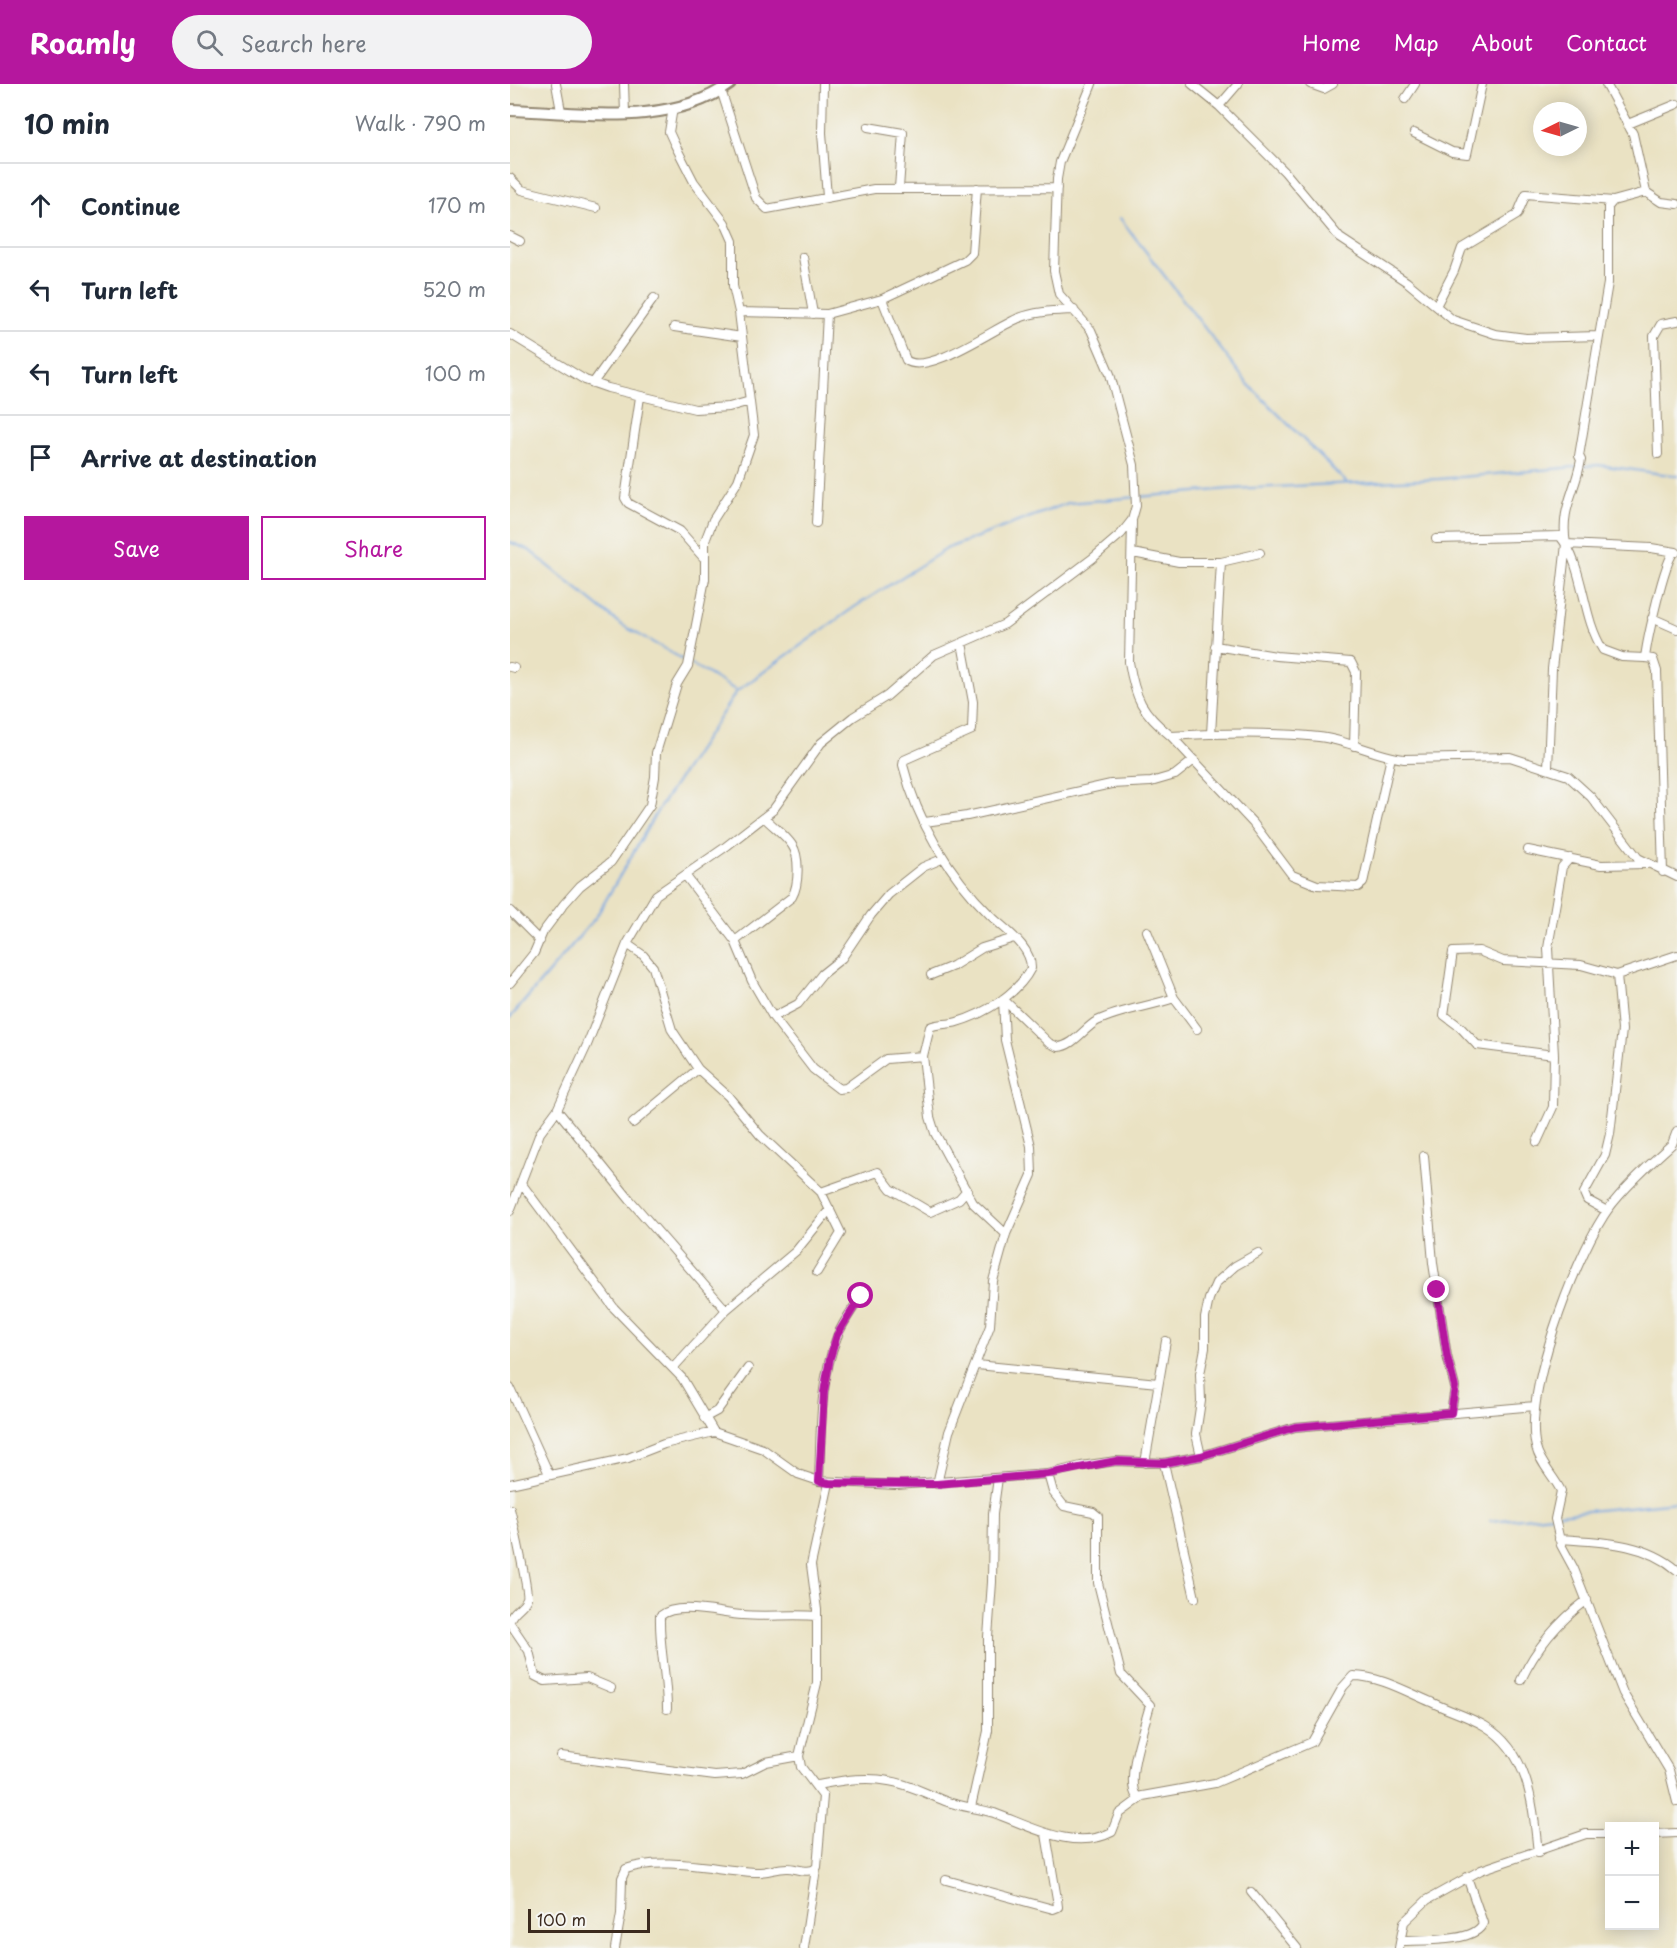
<!DOCTYPE html>
<meta charset="utf-8">
<style>
:root{--surface:#fff;--page:#f2f2f3;--text:#1f2937;--muted:#747a83;--line:#e0e1e3;--accent:#b5179e}
body{margin:0;font-family:"Playpen Sans",sans-serif;background:var(--page);color:var(--text)}
.controls{position:absolute;right:18px;bottom:18px;display:grid;overflow:hidden;border-radius:0px;box-shadow:0 3px 15px #0003}
.controls button{width:54px;height:54px;display:grid;place-items:center;padding:0;border:0;border-bottom:2px solid var(--line);background:var(--surface);color:var(--text);font:30px sans-serif}
.compass{position:absolute;left:1023px;top:18px;width:54px;height:54px;border-radius:50%;background:var(--surface);box-shadow:0 3px 15px #0003;rotate:265deg}
.scale{position:absolute;left:18px;bottom:15px;width:122px;box-sizing:border-box;padding-left:6px;border:3px solid #3b2a1e;border-top:0;font-size:16px;line-height:21px;white-space:nowrap;color:#3b2a1e;-webkit-text-stroke:4px #f6f6f2;paint-order:stroke}
.stop{position:absolute;width:18px;height:18px;margin:-14px;border:4px solid #b5179e;border-radius:50%;background:#fff}
.stop.end{background:#b5179e;border-color:#fff;box-shadow:0 2px 6px #0008}
.list{margin:0;padding:0;list-style:none}
h2{display:flex;justify-content:space-between;align-items:center;height:78px;margin:0;padding:0 24px;font-size:26px}
h2 small{font-size:20px;font-weight:400;color:var(--muted)}
.list li{display:grid;grid-template-columns:39px 1fr auto;gap:18px;align-items:center;box-sizing:border-box;height:84px;padding:0 24px;border-top:2px solid var(--line)}
.list b{display:block;font-size:22px;white-space:nowrap}
.list em{font-size:20px;font-style:normal;color:var(--muted)}
.actions{display:flex;gap:12px;padding:18px 24px}
.actions a{flex:1;padding:14px 0;border:2px solid var(--accent);border-radius:0px;text-align:center;font-size:21px;color:var(--accent)}
.actions .main{background:var(--accent);color:#fff}
.icon{flex:none;width:33px;height:33px;fill:none;stroke:currentColor;stroke-width:2;stroke-linecap:round;stroke-linejoin:round}
.map{position:relative;flex:none;width:1167px;height:1864px;overflow:hidden}
header{display:flex;align-items:center;gap:36px;box-sizing:border-box;height:84px;padding:0 30px;background:var(--accent);color:#fff}
header strong{font-size:28px}
nav{display:flex;gap:33px;margin-inline-start:auto;font-size:21px}
.search{width:420px;height:54px;background:var(--page);display:flex;align-items:center;gap:15px;box-sizing:border-box;padding:0 21px;border-radius:33px;color:var(--muted);font-size:22px}
main{display:flex}
aside{flex:1;background:var(--surface)}
.map>svg:first-child{display:block}
</style>
<header>
<strong>Roamly</strong>
<div class="search"><svg class="icon" aria-label="search" viewBox="0 0 24 24"><circle cx="10" cy="10" r="6"/><path d="M15 15l6 6"/></svg>Search here</div>
<nav><a>Home</a><a>Map</a><a>About</a><a>Contact</a></nav>
</header>
<main>
<aside>
<h2>10 min<small>Walk · 790 m</small></h2>
<ul class="list">
<li><svg class="icon" aria-label="ahead" viewBox="0 0 24 24"><path d="M12 20V5M6 11l6-6 6 6"/></svg><div><b>Continue</b></div><em>170 m</em></li>
<li><svg class="icon" aria-label="left" viewBox="0 0 24 24"><path d="M17 20v-9H6M10 6l-5 5 5 5"/></svg><div><b>Turn left</b></div><em>520 m</em></li>
<li><svg class="icon" aria-label="left" viewBox="0 0 24 24"><path d="M17 20v-9H6M10 6l-5 5 5 5"/></svg><div><b>Turn left</b></div><em>100 m</em></li>
<li><svg class="icon" aria-label="arrive" viewBox="0 0 24 24"><path d="M6 21V4h12l-3 4 3 4H6"/></svg><div><b>Arrive at destination</b></div></li>
</ul>
<div class="actions"><a class="main">Save</a><a>Share</a></div>
</aside>
<div class="map">
<svg width="1167" height="1864" viewBox="0 0 1167 1864">
<rect width="100%" height="100%" fill="#f6f6f2"/>
<filter id="ink" filterUnits="userSpaceOnUse"><feTurbulence type="fractalNoise" baseFrequency=".0167" numOctaves="2"/><feDisplacementMap in="SourceGraphic" scale="12" xChannelSelector="R" yChannelSelector="G"/><feConvolveMatrix kernelMatrix="1 2 1 2 8 2 1 2 1" color-interpolation-filters="sRGB"/></filter>
<filter id="wash" filterUnits="userSpaceOnUse"><feTurbulence type="fractalNoise" baseFrequency=".008" numOctaves="4" result="noise"/><feDisplacementMap in="SourceGraphic" scale="24" xChannelSelector="R" yChannelSelector="G"/><feGaussianBlur stdDeviation="1.35" result="paint"/><feColorMatrix in="noise" values="0 0 0 0 0 0 0 0 0 0 0 0 0 0 0 0 0 1.4 0 .05"/><feComposite in="paint" operator="in"/></filter>
<g filter="url(#wash)">
<rect width="100%" height="100%" fill="#eae2c3"/>
<g fill="none" stroke-linecap="round" stroke-linejoin="round">
<path stroke="#79a7e2" stroke-width="2" d="M610 134 737 299 836 398
M0 458 19 466 110 540 176 577
M181 580 227 607
M0 934 86 833 148 726 227 607 343 524 438 464 558 419 720 405 929 395 1088 381 1167 392
M1048 1430 1167 1418
M980 1437 1043 1431"/>
</g>
</g>
<g filter="url(#ink)">
<g fill="none" stroke-linecap="round" stroke-linejoin="round">
<defs>
<path id="street" d="M46 0 51 27
M114 0 115 29
M313 0 312 49 317 113
M682 0 709 22 775 88 830 154 897 198 943 236 985 250 1016 254 1089 252
M800 0 814 5 823 0
M1096 0 1123 50 1136 108 1151 118 1167 120
M211 6 246 114 257 125 364 105 547 104
M895 15 905 0
M709 22 728 0
M1118 40 1167 20
M358 43 393 49 389 104
M904 49 942 68 957 70 972 0
M0 94 12 106 86 124
M0 152 10 157
M293 173 303 230
M372 215 396 276C417 293 486 243 509 234 526 227 546 227 564 226
M926 222 944 187 952 164 1007 131 1016 110 1103 117
M229 228 317 230 372 215 455 176 462 169 467 104
M164 243 232 253
M0 250 75 296 98 304 185 325 219 323 240 317
M83 299 144 214
M130 313 115 414 118 419 170 447 193 473
M1148 370 1144 252 1151 240 1167 237
M622 438 619 578C625 614 632 629 661 652 710 649 761 648 809 653 838 656 864 671 894 675L1000 673 1058 692 1081 713 1128 774 1167 793
M306 439 317 230
M926 455 1050 452C1075 483 1071 532 1093 566L1112 573 1135 574
M1056 460 1141 464 1166 468
M623 469 669 478H711L701 650
M711 478 750 469
M1142 534 1167 545
M452 559 463 618 462 646 394 676 393 681C407 737 439 791 480 831 495 846 521 862 521 884 508 910 474 930 447 938 438 941 428 939 420 943L413 972 420 1033 425 1049 463 1119 496 1150
M705 562 766 572 841 578 846 588 844 662
M0 583 4 584
M661 652 743 739 782 791 807 801 848 803 853 799 881 673
M1038 684 1042 585 1056 460C1050 425 1065 409 1071 376L1069 372 1098 199V123L1103 117 1136 108
M415 738 457 732 601 700 641 698 665 691 684 676
M1018 766 1091 781 1136 780
M1153 788 1147 587 1143 575 1135 574C1137 557 1154 478 1164 468
M175 791 225 857 242 897 263 933 303 985 329 1005 336 1004 376 975 413 972
M0 827 30 857
M637 847 664 914 687 945
M225 857 282 813C289 801 290 772 282 761 275 750 262 742 254 733
M117 860 133 871 143 883 162 946 188 985 218 1012 250 1051 311 1108 331 1149 307 1188
M421 891 443 882 472 864 504 854
M0 899 24 869 33 848 54 820 70 802 101 778 140 721 145 693 146 669 167 600 178 582 195 495V457L203 436 228 397 244 351 229 228 223 202V157L215 139 184 98 164 59 159 48 163 24
M493 915 539 959 548 963C564 962 574 944 587 937 611 925 639 923 664 914
M263 933 288 920 312 890 332 874 361 831 379 810 413 783 432 775
M1044 971 967 961 950 943 934 931 943 868 969 867 993 877 1071 881 1107 891 1167 871
M47 1026 120 1116 216 1226
M123 1039 188 985
M1167 1047 1162 1060C1143 1077 1106 1111 1093 1133 1064 1178 1013 1311 1026 1363 1030 1380 1044 1392 1051 1407L1045 1435 1051 1461 1064 1485 1113 1609 1159 1686 1167 1718
M1027 1058 1043 1023 1044 971 1038 864 1052 783 1060 774
M914 1072 923 1179 937 1272 945 1303 941 1329
M11 1099 104 1224 172 1294 204 1348
M311 1108 368 1088 381 1105 420 1128 449 1115 457 1106
M0 1127 30 1049 47 1026 77 961 117 860 146 811 214 764 263 726 311 659 343 633 377 612 424 571 495 540 583 474 611 450 622 436 626 422 624 381 600 290 581 246 549 210 544 187 547 95 550 78 582 0
M1097 1127 1077 1116 1074 1109 1095 1071 1100 1050 1112 946 1107 891
M467 1281 648 1299
M163 1284 216 1226 286 1167 320 1125
M0 1304 39 1390
M194 1334 207 1327 238 1284
M691 1372 686 1350 691 1317 690 1290 695 1264V1234L699 1215 706 1199 725 1182 748 1169
M635 1379 656 1257
M654 1379 685 1514
M538 1390 543 1408 554 1422 583 1428 588 1432V1499L611 1590 640 1621C635 1641 614 1697 627 1713L705 1699 802 1658 833 1603 843 1592C870 1592 897 1608 921 1618 939 1627 958 1632 975 1642 1020 1669 1023 1722 1028 1769
M309 1397C311 1350 309 1298 327 1253 332 1239 343 1225 351 1212
M0 1400 118 1374 154 1360 204 1348 253 1365 288 1390 309 1397 386 1401 538 1390 571 1382 606 1377 654 1379 691 1372 785 1343 1025 1322
M427 1400 439 1348 480 1242 483 1197 496 1150 522 1091 521 1062 495 956 493 915
M0 1425C3 1436 19 1509 17 1514 14 1523 3 1526 0 1536
M1049 1455C1090 1458 1135 1458 1167 1486
M0 1539 19 1567 25 1592 35 1597 77 1594 101 1604
M1011 1596C1026 1564 1049 1537 1077 1516
M157 1625C157 1594 149 1563 150 1532 168 1517 211 1530 232 1531 257 1533 282 1530 307 1532
M51 1672 205 1692 232 1690 256 1678 289 1672
M307 1701C331 1697 355 1692 379 1697 400 1700 416 1710 435 1717 451 1723 467 1724 484 1729 520 1742 564 1768 602 1748L609 1730 632 1713
M461 1723 478 1647V1553L482 1498 483 1430 488 1394
M1144 1750 1167 1749
M436 1796 543 1825 548 1823 547 1815 536 1750
M741 1808 787 1864
M891 1857C910 1856 966 1859 973 1839L957 1793
M105 1864 111 1830 112 1794 116 1785C152 1772 206 1786 245 1788 255 1789 266 1784 277 1784 287 1784 299 1791 307 1783L313 1712 291 1683 289 1672 307 1599V1526L301 1481 319 1399
M294 1864 306 1785
M889 1864 894 1838 917 1816 971 1786 1076 1750H1100"/>
<path id="secondary" d="M0 26C71 28 159 44 220 0"/>
</defs>
<use href="#street" stroke="#928670" stroke-width="10"/>
<use href="#secondary" stroke="#928670" stroke-width="14"/>
<use href="#street" stroke="#fff" stroke-width="8"/>
<use href="#secondary" stroke="#fff" stroke-width="10"/>
</g>
</g>
<g fill="none" stroke-linecap="round" stroke-linejoin="round" filter="url(#ink)">
<path stroke="#b5179e" stroke-width="8" d="M351 1212 327 1251 320 1274 314 1308 309 1397 319 1399 427 1400 538 1390 606 1377 654 1379 691 1372 785 1343 941 1329 945 1303 937 1272 927 1206"/>
</g>
</svg>
<div class="controls">
<button>+</button>
<button>−</button>
</div>
<svg class="compass" viewBox="-18 -18 36 36"><path d="M0-13l5 13h-10z" fill="#e53935"/><path d="M0 13l5-13h-10z" fill="#747a83"/></svg>
<div class="scale">100 m</div>
<div class="stop" style="left:351px;top:1212px"></div>
<div class="stop end" style="left:927px;top:1206px"></div>
</div>
</main>
